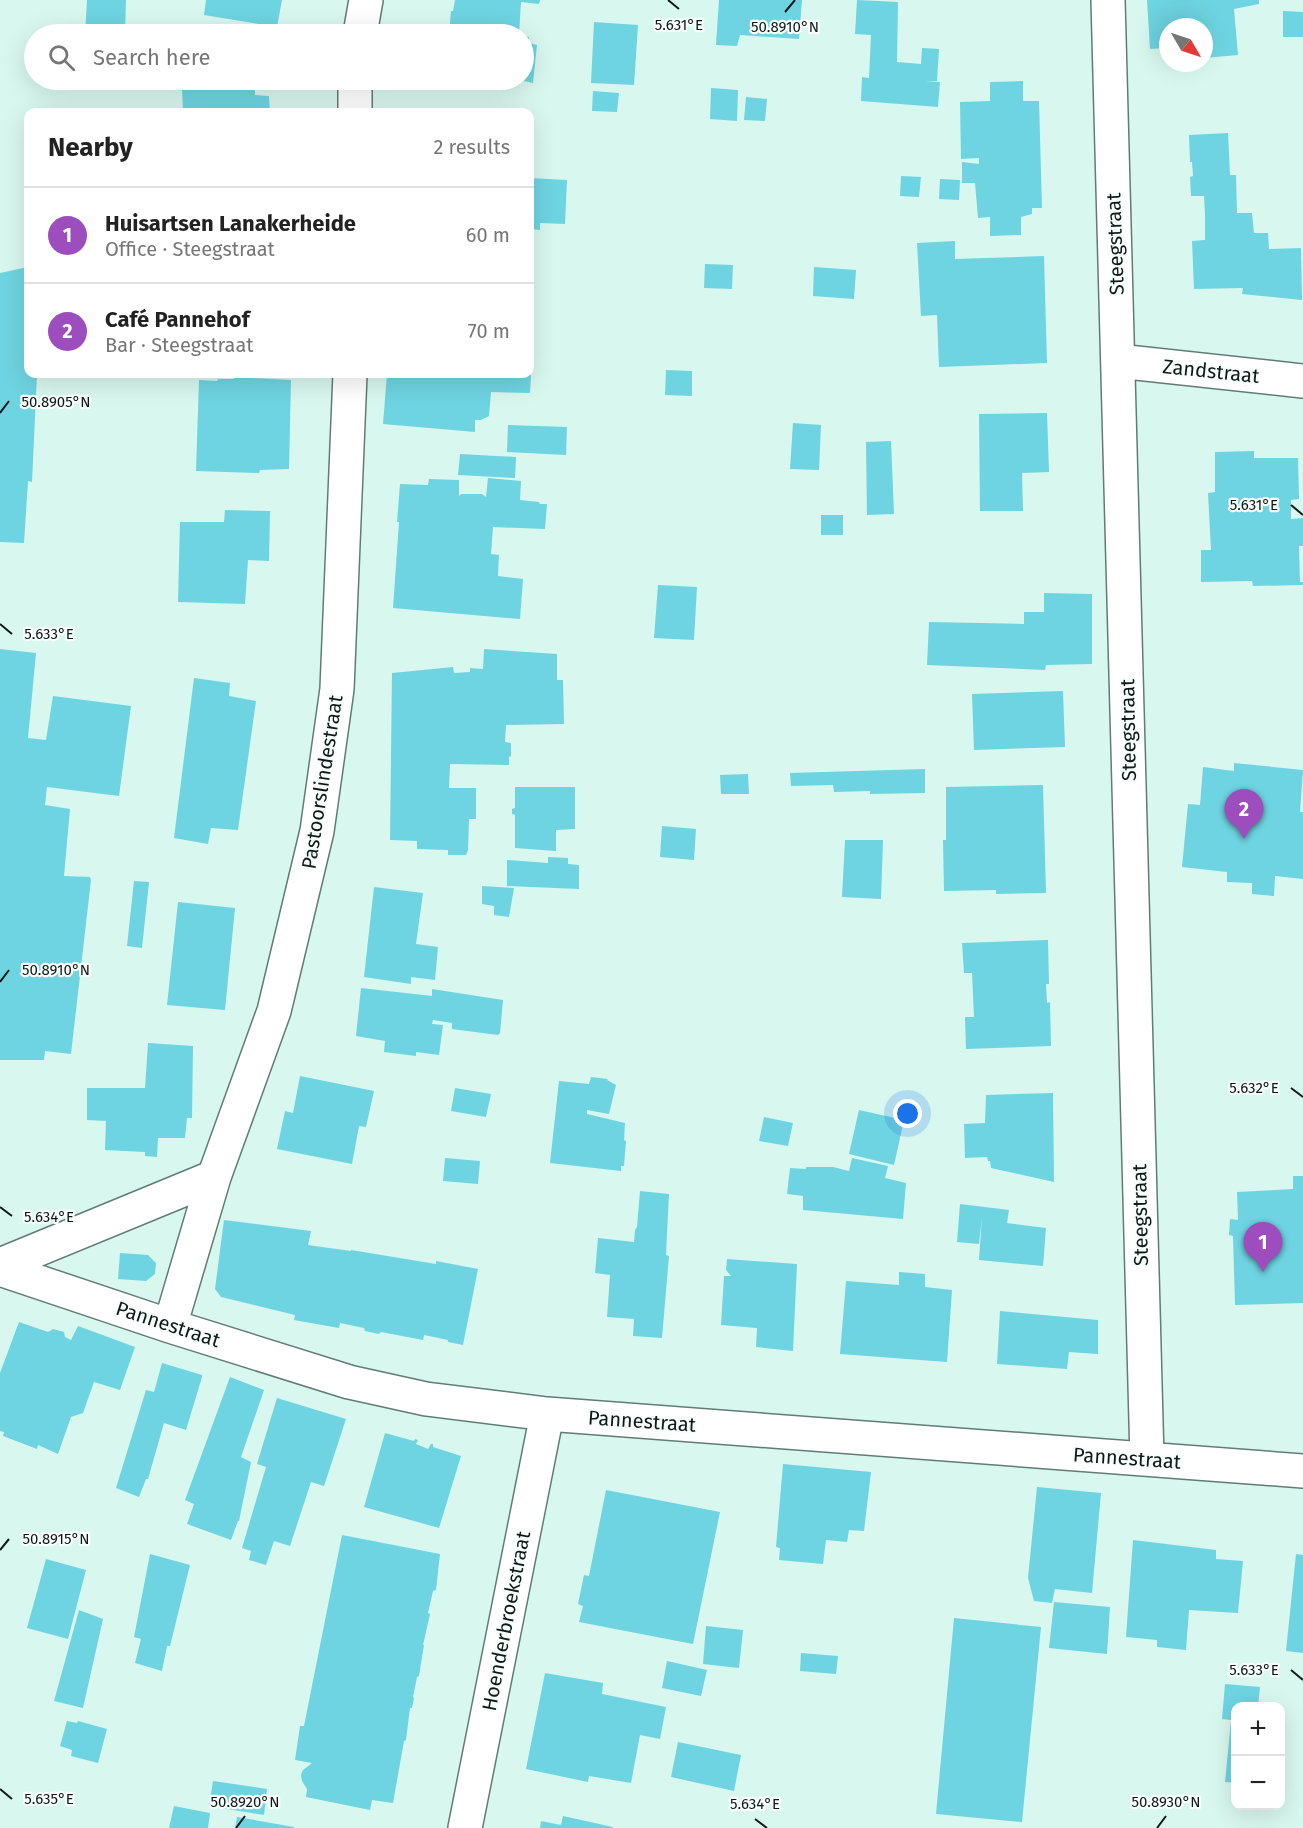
<!DOCTYPE html>
<meta charset="utf-8">
<style>
:root{--surface:#fff;--page:#f6f6f6;--text:#222;--muted:#767676;--line:#e0e0e0;--accent:#9d4dbd}
body{margin:0;font-family:"Fira Sans",sans-serif;background:var(--page);color:var(--text)}
.controls{position:absolute;right:18px;bottom:18px;display:grid;overflow:hidden;border-radius:12px;box-shadow:0 6px 24px #0002}
.controls button{width:54px;height:54px;display:grid;place-items:center;padding:0;border:0;border-bottom:2px solid var(--line);background:var(--surface);color:var(--text);font:30px sans-serif}
.compass{position:absolute;left:1159px;top:18px;width:54px;height:54px;border-radius:50%;background:var(--surface);box-shadow:0 6px 24px #0002;rotate:129deg}
.you{position:absolute;left:908px;top:1114px;width:21px;height:21px;margin:-15px;border:4px solid #fff;border-radius:50%;background:#1a73e8;box-shadow:0 0 0 9px #1a73e833}
.badge{display:grid;place-items:center;width:39px;height:39px;border-radius:50%;background:var(--accent);color:#fff;font-size:20px;font-weight:700}
.pin{position:absolute;translate:-50% -50px;filter:drop-shadow(0 2px 3px #0008)}
.pin::after{content:'';position:absolute;top:32px;width:21px;height:18px;background:inherit;clip-path:polygon(0 0,100% 0,50% 100%)}
.list{margin:0;padding:0;list-style:none}
h2{display:flex;justify-content:space-between;align-items:center;height:78px;margin:0;padding:0 24px;font-size:26px}
h2 small{font-size:20px;font-weight:400;color:var(--muted)}
.list li{display:grid;grid-template-columns:39px 1fr auto;gap:18px;align-items:center;box-sizing:border-box;height:96px;padding:0 24px;border-top:2px solid var(--line)}
.list b{display:block;font-size:22px;white-space:nowrap}
.list p{margin:0;font-size:20px;white-space:nowrap;color:var(--muted)}
.list em{font-size:20px;font-style:normal;color:var(--muted)}
.icon{flex:none;width:33px;height:33px;fill:none;stroke:currentColor;stroke-width:2;stroke-linecap:round;stroke-linejoin:round}
.map{position:relative;flex:none;width:1303px;height:1828px;overflow:hidden}
.search{position:absolute;background:var(--surface);box-shadow:0 6px 24px #0002;left:24px;top:24px;width:510px;height:66px;display:flex;align-items:center;gap:15px;box-sizing:border-box;padding:0 21px;border-radius:33px;color:var(--muted);font-size:22px}
.panel{position:absolute;background:var(--surface);box-shadow:0 6px 24px #0002;left:24px;top:108px;width:510px;height:270px;border-radius:12px}
.map>svg:first-child{display:block}
</style>
<div class="map">
<svg width="1303" height="1828" viewBox="0 0 1303 1828">
<rect width="100%" height="100%" fill="#d8f7ef"/>
<path fill="#6ed4e1" d="M87 0H126L125 34H85Z
M206 0H282L277 27 204 15Z
M455 0H540L539 4 521 2 519 34H449L451 11H453Z
M719 0H802L799 39 740 35 737 46 716 45Z
M857 0 898 2 897 62 921 64 922 48 939 49 937 81H925L940 82 938 107 861 101 862 77 869 78 871 35 855 34Z
M1147 0H1259V4L1234 9 1238 55 1204 58V27H1168V48L1150 49Z
M1283 11 1303 12V37H1283Z
M594 22 638 25 634 85 591 83Z
M524 36 529 37V43L537 45 533 83 524 81Z
M82 80H121V85L82 83Z
M205 80H245L246 86H255V95L269 96 270 112H183L182 87 205 85Z
M486 80H514L512 84 486 81Z
M1023 81V101H1039L1042 208H1032V214L1021 217V235L990 236V217L978 218 975 183H962V162L979 164V158L961 159 960 102 990 101V82Z
M711 88 738 90 737 121 710 119Z
M593 91 619 93 617 112 592 111Z
M746 97 767 99 765 121 744 120Z
M1228 133 1230 175H1236L1237 213H1252L1254 233H1268L1269 249 1301 248 1302 300 1242 294 1243 288 1194 289 1192 241 1205 240V215L1204 196H1191L1190 177 1193 176 1192 162H1190L1189 135Z
M901 176 921 177 919 197 900 196Z
M530 178 567 180 565 224 540 223V230L530 229Z
M940 179 960 180 959 200 939 199Z
M955 241V259L1044 256 1047 363 939 367 937 315 921 316 917 243Z
M705 264 733 265 732 289 704 288Z
M28 267V374H37L32 482 28 481 24 543 0 542V273Z
M814 267 856 270 854 299 813 296Z
M666 370 692 371V396L665 395Z
M387 374 531 375 530 393 491 392 489 416 481 420H475V432L383 424Z
M234 377 291 380 289 469 260 470 259 473 196 471 199 380 217 381 218 379H234Z
M1047 413 1049 472 1022 473 1023 511H980L979 414Z
M793 423 821 425 819 470 790 469Z
M508 425 567 427 566 455 507 452Z
M891 441 894 514 867 515 866 442Z
M1254 451V458H1298L1299 499 1291 500V519L1303 518V546H1299L1300 582H1303V585L1253 586 1252 581 1201 582V550H1211L1208 493 1215 492V452Z
M460 454 516 457 515 478 458 475Z
M488 478 521 481 520 500 539 502 540 504H547L545 529 493 527 491 554 499 555 498 576 523 579 520 619 393 608 399 522H397L400 484 428 485 429 479 459 480V496L461 494H482L486 497Z
M225 510 270 511 269 561 248 560 245 604 178 602 180 522H224Z
M821 515H843V535H821Z
M658 585 697 587 694 640 654 638Z
M1044 593 1092 594V664L1046 665 1045 670 927 665 929 622 1024 624V612H1044Z
M0 649 36 653 28 738 46 740 53 696 131 706 119 796 47 787 45 805 70 809 64 876 90 877 91 880 71 1054 45 1051 44 1060H0Z
M484 649 557 654V680H563L564 724 506 725 505 742 511 743V756L509 757V765L450 764 449 788H476V819H469L468 850 466 855H448V850L417 849V841L390 840 392 673 453 667 454 673 470 672V668L483 669Z
M194 678 230 683 229 696 256 701 238 830 211 828 208 844 174 838Z
M1063 691 1065 747 974 750 972 694Z
M1234 763 1303 770 1300 812H1303V879L1275 876 1274 896 1252 894V883L1227 882V872L1182 867 1188 804 1200 805 1203 767 1234 771Z
M925 769V793L870 794V791L834 792 833 785 791 786 790 773Z
M748 774 749 794H721L720 775Z
M1043 785 1046 893 996 894V890L944 891 943 840H946V787Z
M515 787H575V829L556 830V851L515 848V815L512 814V809L515 808Z
M662 826 696 829 694 860 660 857Z
M845 840H883L881 899 842 897Z
M548 857 568 858V864L579 865V889L507 886V860L548 863Z
M134 881 149 882 142 948 127 946Z
M482 886 514 888 509 917 494 915V906L482 904Z
M374 887 423 893 416 944 438 947 435 980 411 977V984L364 977Z
M178 902 235 908 225 1010 167 1005Z
M1048 940 1049 984H1046L1047 1003 1050 1002 1051 1046 966 1049 965 1017H974L972 973H964L962 943Z
M361 988 432 996V989L503 1000 500 1033 498 1035 452 1029V1023L433 1020 432 1024 443 1025 439 1055 416 1052V1056L384 1052 385 1041 356 1036Z
M148 1043 193 1046 192 1118H187L185 1138H158L157 1157 145 1156V1152L105 1150 106 1121 87 1120V1088H145Z
M300 1076 374 1091 366 1127 359 1126 352 1164 277 1149 285 1111 293 1113Z
M591 1077 608 1079 607 1080 616 1085 609 1114 587 1110V1114L625 1123 624 1140 626 1141 624 1166H621V1171L550 1163 559 1081 589 1084Z
M455 1088 491 1094 486 1117 451 1111Z
M1053 1093 1054 1182 991 1168 990 1161H988L987 1157 965 1158 964 1124 985 1123 986 1095Z
M859 1110 904 1120 894 1165 849 1154Z
M764 1117 793 1123 788 1146 759 1141Z
M445 1158 480 1161 478 1184 443 1181Z
M852 1158 888 1166 885 1178 906 1183 903 1219 803 1210V1196L787 1194 790 1168 806 1169V1167H833L849 1171Z
M1293 1176H1303V1303L1235 1305 1233 1236 1229 1235 1230 1219 1238 1220 1237 1192 1293 1189Z
M640 1191 669 1194 666 1255 669 1256 662 1338 633 1336 634 1319 607 1317 610 1275 595 1273 598 1238 634 1242 635 1230 637 1227Z
M960 1204 1009 1210 1007 1223 1046 1228 1043 1266 979 1260 982 1217 979 1244 957 1242Z
M224 1220 311 1231 308 1245 351 1251V1250L436 1264V1261L478 1269 463 1345 448 1342V1340L424 1335 423 1340 381 1332 379 1334 365 1331 364 1328 340 1323 339 1328 294 1320 295 1315 221 1297 215 1289Z
M120 1253 148 1255 156 1263 155 1274 146 1281 118 1279Z
M727 1259 797 1264 793 1351 756 1347 757 1328 721 1325 724 1276H731L726 1270Z
M899 1272 925 1274V1287L952 1290 947 1362 840 1354 846 1281 899 1285Z
M1000 1311 1098 1320V1354L1069 1352 1067 1369 997 1364Z
M19 1322 48 1332 53 1329 64 1332 65 1337 71 1340 78 1326 135 1347 120 1390 94 1382 83 1413 71 1417 58 1454 38 1445 37 1449 3 1436 4 1432 0 1431V1373Z
M162 1363 202 1375V1377L186 1430 164 1423 148 1479H146L139 1497 116 1488 146 1390 154 1392Z
M230 1377 264 1390 241 1457 251 1462 239 1521H238L231 1540 187 1524 194 1504 185 1500Z
M277 1398 346 1419 324 1486 311 1482 290 1546 274 1541 266 1565 249 1560 251 1551 242 1548 266 1467 257 1464Z
M385 1433 414 1441 415 1439 418 1440 416 1444 428 1449 431 1444H433V1447L461 1456 439 1528 364 1507Z
M783 1464 871 1472 864 1531 849 1530 847 1542 826 1540 823 1564 779 1560 780 1548 776 1547Z
M1037 1487 1101 1493 1092 1593 1055 1589 1052 1603 1034 1601 1028 1578Z
M606 1490 720 1512 693 1644 579 1622 583 1606 578 1604 584 1575 589 1576Z
M342 1535 440 1554 436 1590 433 1591 428 1613 430 1614 423 1645H424L419 1676 417 1677 413 1697 414 1698 412 1708H410L406 1740 404 1741 393 1803 372 1800 370 1810 306 1797 307 1789 302 1781 301 1775 303 1770 312 1763 295 1760 300 1726H304Z
M1133 1540 1216 1550V1559L1243 1561 1238 1613 1189 1610 1186 1650 1157 1647V1640L1126 1637Z
M150 1554 190 1565 170 1646H167L162 1671 135 1663 141 1639 134 1637Z
M1296 1554 1303 1555V1653L1286 1651Z
M46 1559 86 1570 68 1639 27 1628Z
M1054 1602 1110 1607 1107 1654 1049 1648Z
M79 1610 103 1619 83 1708 54 1701Z
M954 1618 1041 1627 1022 1822 936 1814Z
M706 1626 743 1630 739 1668 703 1664Z
M801 1653 838 1656 836 1674 800 1671Z
M667 1661 707 1670 701 1696 662 1688Z
M545 1673 603 1683 602 1694 666 1707 660 1739 640 1735 631 1783 589 1776 588 1782 526 1769Z
M1225 1684 1260 1687 1258 1706H1236V1783L1225 1782 1231 1720 1222 1719Z
M67 1721 77 1723 78 1721 107 1729 98 1763 71 1756 72 1750 60 1746Z
M678 1742 741 1755 734 1791 671 1777Z
M213 1781 267 1789 264 1815 209 1806Z
M174 1806 210 1813 208 1828H169Z
M563 1816 613 1827V1828H540L541 1821 561 1825Z
M237 1817 294 1827V1828H235Z"/>
<g fill="none" stroke-linecap="round" stroke-linejoin="round">
<defs>
<path id="street" d="M1108 0 1147 1459
M360 34 366 0
M355 112V80
M1118 361 1303 381
M0 1265 214 1177
M0 1269 170 1326 349 1382 426 1399 547 1414 1303 1471
M170 1326 214 1177 274 1011 317 831 337 689 350 374
M465 1828 547 1414"/>
</defs>
<use href="#street" stroke="#617c75" stroke-width="36"/>
<use href="#street" stroke="#fff" stroke-width="33"/>
</g>
<path fill="none" stroke="#0f1a18" stroke-width="2" d="M668 0 679 9M785 12 795 0M0 413 9 401M1291 505 1303 515M0 624 12 634M0 982 9 970M1291 1088 1303 1097M0 1207 12 1216M0 1550 9 1539M1291 1670 1303 1680M0 1789 12 1799M755 1819 767 1828M236 1828 245 1816M1157 1828 1166 1816"/>
<g text-anchor="middle" dominant-baseline="central" stroke-width="4.5" stroke-linejoin="round" paint-order="stroke">
<g font-size="20" fill="#0f1a18" stroke="#f7fefc">
<text transform="translate(1115 244) rotate(-92)">Steegstraat</text>
<text transform="translate(1211 371) rotate(6)">Zandstraat</text>
<text transform="translate(1128 730) rotate(-91)">Steegstraat</text>
<text transform="translate(322 782) rotate(-81)">Pastoorslindestraat</text>
<text transform="translate(1140 1215) rotate(-91)">Steegstraat</text>
<text transform="translate(168 1324) rotate(18)">Pannestraat</text>
<text transform="translate(642 1421) rotate(4)">Pannestraat</text>
<text transform="translate(1127 1458) rotate(4)">Pannestraat</text>
<text transform="translate(506 1621) rotate(-79)">Hoenderbroekstraat</text>
</g>
</g>
<g font-size="15" text-anchor="middle" fill="#0f1a18" stroke="#f7fefc" stroke-width="4.5" stroke-linejoin="round" paint-order="stroke">
<text x="679" y="30">5.631°E</text>
<text x="785" y="32">50.8910°N</text>
<text x="56" y="407">50.8905°N</text>
<text x="1254" y="510">5.631°E</text>
<text x="49" y="639">5.633°E</text>
<text x="56" y="975">50.8910°N</text>
<text x="1254" y="1093">5.632°E</text>
<text x="49" y="1222">5.634°E</text>
<text x="56" y="1544">50.8915°N</text>
<text x="1254" y="1675">5.633°E</text>
<text x="49" y="1804">5.635°E</text>
<text x="245" y="1807">50.8920°N</text>
<text x="1166" y="1807">50.8930°N</text>
<text x="755" y="1809">5.634°E</text>
</g>
</svg>
<div class="controls">
<button>+</button>
<button>−</button>
</div>
<svg class="compass" viewBox="-18 -18 36 36"><path d="M0-13l5 13h-10z" fill="#e53935"/><path d="M0 13l5-13h-10z" fill="#767676"/></svg>
<div class="you"></div>
<div class="pin badge" style="left:1263px;top:1272px">1</div>
<div class="pin badge" style="left:1244px;top:839px">2</div>
<div class="search"><svg class="icon" aria-label="search" viewBox="0 0 24 24"><circle cx="10" cy="10" r="6"/><path d="M15 15l6 6"/></svg>Search here</div>
<section class="panel">
<h2>Nearby<small>2 results</small></h2>
<ul class="list">
<li><span class="badge">1</span><div><b>Huisartsen Lanakerheide</b><p>Office · Steegstraat</p></div><em>60 m</em></li>
<li><span class="badge">2</span><div><b>Café Pannehof</b><p>Bar · Steegstraat</p></div><em>70 m</em></li>
</ul>
</section>
</div>
